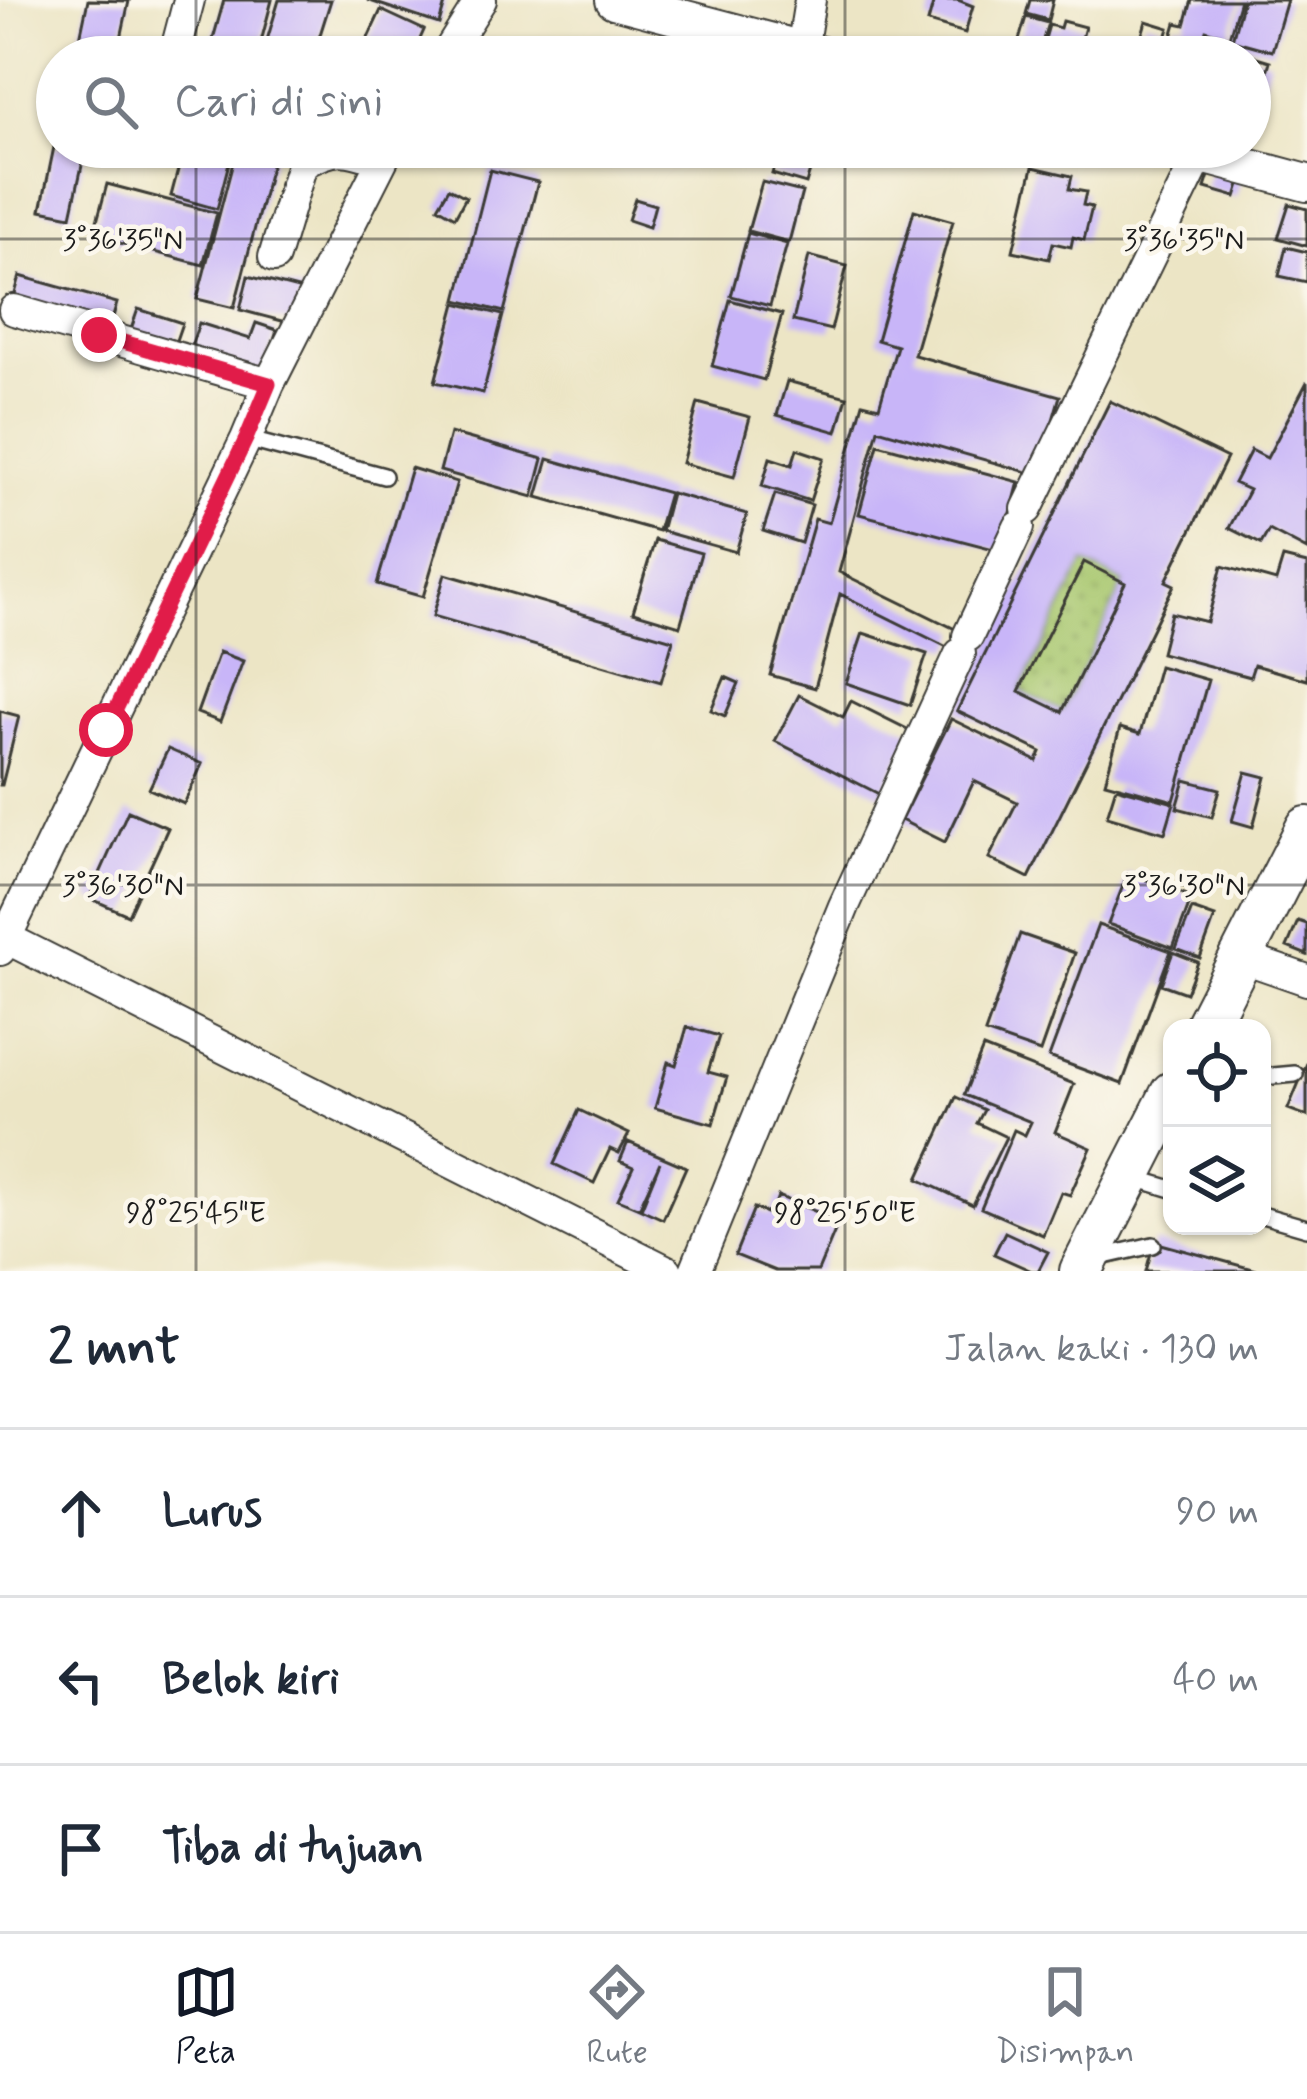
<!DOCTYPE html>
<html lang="id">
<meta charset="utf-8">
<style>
:root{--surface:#fff;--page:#f2f2f3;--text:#1f2937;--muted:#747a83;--line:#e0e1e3;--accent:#111827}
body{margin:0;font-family:Mynerve,sans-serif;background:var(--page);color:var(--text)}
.controls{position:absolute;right:36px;bottom:36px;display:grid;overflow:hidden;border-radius:24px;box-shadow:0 3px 9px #0004}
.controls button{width:108px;height:108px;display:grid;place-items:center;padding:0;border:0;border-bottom:3px solid var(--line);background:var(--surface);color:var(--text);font:60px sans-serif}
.stop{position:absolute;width:36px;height:36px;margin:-27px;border:9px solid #e11d48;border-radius:50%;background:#fff}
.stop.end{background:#e11d48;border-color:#fff;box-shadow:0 3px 12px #0008}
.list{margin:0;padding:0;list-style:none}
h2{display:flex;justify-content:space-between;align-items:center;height:156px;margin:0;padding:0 48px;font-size:51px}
h2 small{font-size:39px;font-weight:400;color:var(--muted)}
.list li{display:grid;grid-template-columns:78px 1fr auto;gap:36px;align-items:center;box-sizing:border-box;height:168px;padding:0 48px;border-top:3px solid var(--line)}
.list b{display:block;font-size:45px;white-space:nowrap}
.list em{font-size:39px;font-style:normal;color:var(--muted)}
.icon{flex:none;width:66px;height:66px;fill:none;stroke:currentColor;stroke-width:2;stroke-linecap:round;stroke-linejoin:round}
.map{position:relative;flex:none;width:1307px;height:1271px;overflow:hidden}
.search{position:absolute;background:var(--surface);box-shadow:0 3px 9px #0004;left:36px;right:36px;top:36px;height:132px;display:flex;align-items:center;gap:30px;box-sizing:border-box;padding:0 42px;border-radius:66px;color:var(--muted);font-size:45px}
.sheet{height:660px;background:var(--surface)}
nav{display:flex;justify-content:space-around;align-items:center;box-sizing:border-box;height:168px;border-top:3px solid var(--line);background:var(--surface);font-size:33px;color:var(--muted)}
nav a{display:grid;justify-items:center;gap:6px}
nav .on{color:var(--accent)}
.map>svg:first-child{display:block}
</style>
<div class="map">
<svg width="1307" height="1271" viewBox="0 0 1307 1271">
<defs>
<pattern id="grass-dots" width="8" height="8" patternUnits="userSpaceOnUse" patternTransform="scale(3)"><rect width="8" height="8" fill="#a8c76e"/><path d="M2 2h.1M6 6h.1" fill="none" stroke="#90aa5f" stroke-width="1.8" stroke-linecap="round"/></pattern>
</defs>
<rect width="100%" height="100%" fill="#fbf7ec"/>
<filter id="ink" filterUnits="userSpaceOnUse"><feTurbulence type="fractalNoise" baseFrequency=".00833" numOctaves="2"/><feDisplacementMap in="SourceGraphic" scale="24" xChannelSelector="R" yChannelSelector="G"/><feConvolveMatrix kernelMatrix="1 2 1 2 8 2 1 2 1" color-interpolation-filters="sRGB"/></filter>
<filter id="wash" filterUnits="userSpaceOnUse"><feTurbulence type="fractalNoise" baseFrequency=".004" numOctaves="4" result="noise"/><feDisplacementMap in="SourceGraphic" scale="48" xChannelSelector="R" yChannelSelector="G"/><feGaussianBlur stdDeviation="2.7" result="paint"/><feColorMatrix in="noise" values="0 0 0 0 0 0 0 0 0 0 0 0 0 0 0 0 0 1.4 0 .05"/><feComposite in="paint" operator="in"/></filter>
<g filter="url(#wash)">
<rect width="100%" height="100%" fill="#ece5c5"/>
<path fill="url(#grass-dots)" stroke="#627245" stroke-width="3" d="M1084 562 1125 583 1062 712 1020 691Z"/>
<g id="blocks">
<path fill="#c8b5f8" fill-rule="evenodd" d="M88 0 129 1 117 57H76Z
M224 0H272L257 57H208Z
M279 0H331L313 57H262Z
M367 0H446L439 24Z
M934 0H958L973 6 965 33 928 22Z
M1030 0H1053L1048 20 1026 14Z
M1192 0H1240L1229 37 1206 30 1198 57H1163L1166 46 1169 47 1176 23 1185 25Z
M1243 0H1287L1272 51 1232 40Z
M381 10 424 30 412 57H359Z
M1026 17 1048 23 1038 56 1016 50Z
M1062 21 1085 27 1077 57 1040 56 1049 25 1060 28Z
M1146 21 1169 28 1162 52 1139 45Z
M1250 55 1270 61 1259 100 1250 98Z
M54 147H86L71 216 41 210Z
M184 147H233L217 209 171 196Z
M237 147H276L234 308 197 299Z
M795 147H817L806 184 772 174 777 157 791 161Z
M1212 166 1243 175 1236 197 1205 188Z
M1033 167 1072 176 1069 189 1086 192 1083 205 1092 207 1084 240 1073 237 1071 247 1053 243 1049 259 1013 251Z
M490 170 538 182 504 312 457 300Z
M762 182 802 192 789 242 748 231Z
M107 184 217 213 203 265 93 236Z
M449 188 466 197 455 217 438 207Z
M635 199 655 205 649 227 628 220Z
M1289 204 1307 209V246L1278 238Z
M914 210 953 221 914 355 1060 396 1037 475 878 429 839 572 959 631 951 649 840 594 815 688 770 675 815 519 829 523 863 403 879 407 897 346 877 340Z
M748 233 787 244 770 306 731 296Z
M1286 247 1307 252V282L1279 276Z
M809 256 847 266 831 330 793 321Z
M20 276 117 303 108 334 11 308Z
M248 276 302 290 293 324 240 310Z
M730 300 782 314 764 380 712 366Z
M456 303 503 315 483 393 435 382Z
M138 309 182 323 173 349 129 335Z
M199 323 250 339 256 323 277 330 261 378 188 355Z
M787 381 847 397 837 432 777 415Z
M1307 382V550L1269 530 1261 544 1229 528 1249 490 1234 483 1251 450 1267 458Z
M1110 401 1227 458 1166 581 1174 585 1029 878 989 858 1017 802 974 781 945 842 901 820 951 719 1037 761 1041 752 957 711ZM1084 562 1125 583 1062 712 1019 691Z
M698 403 750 417 734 477 682 463Z
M450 433 543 459 533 497 440 471Z
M878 444 1019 482 1001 551 859 514Z
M797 449 824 458 810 501 762 486 770 458 792 465Z
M548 459 669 493 658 531 537 497Z
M411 468 457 482 423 597 377 584Z
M671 493 747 514 736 552 661 531Z
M775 494 812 505 801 543 763 531Z
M655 540 701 553 680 626 633 612Z
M1283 558 1307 564V680L1254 665 1250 677 1161 653 1171 613 1207 622 1222 566 1276 581Z
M445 574 673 640 661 682 433 616Z
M863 633 927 654 910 705 846 683Z
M219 652 243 661 220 722 197 713Z
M1159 666 1208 680 1174 801 1105 782 1120 728 1140 734Z
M725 677 739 683 725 716 711 710Z
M799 695 843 717 851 701 913 732 881 795 775 741Z
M0 711 19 716 2 785H0Z
M168 749 202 764 184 804 149 789Z
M1246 772 1266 777 1253 827 1232 821Z
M1185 780 1220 789 1212 817 1177 808Z
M1116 787 1174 803 1165 833 1107 816Z
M128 811 168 828 128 915 89 898Z
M1128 873 1192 897 1173 948 1108 924Z
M1192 909 1215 917 1200 958 1176 949Z
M1298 921 1307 924V955L1287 947Z
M1098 925 1171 951 1122 1084 1049 1057Z
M1020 934 1075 953 1040 1052 985 1033Z
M1173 952 1198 962 1186 993 1161 984Z
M687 1027 719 1036 708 1072 727 1077 713 1124 655 1108 668 1062 676 1065Z
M983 1048 1074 1084 1055 1132 1091 1148 1070 1195 1061 1192 1043 1235 981 1208 1014 1130 1025 1135 1031 1122 964 1095Z
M1307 1063V1116L1288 1109Z
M956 1097 984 1110 977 1123 1006 1137 973 1205 918 1179Z
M579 1110 629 1134 619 1153 610 1149 594 1183 554 1164Z
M628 1142 686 1167 663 1219 641 1209 660 1162 639 1208 618 1199 633 1167 620 1161Z
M778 1196 839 1221 818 1271H775L735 1255 754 1208 771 1215Z
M1005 1232 1048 1252 1038 1271H1032L994 1254Z
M1154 1242 1256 1270 1255 1271H1146Z"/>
</g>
</g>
<g filter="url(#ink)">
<use href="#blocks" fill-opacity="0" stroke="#3b3a35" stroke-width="3"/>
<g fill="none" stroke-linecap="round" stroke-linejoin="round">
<defs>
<path id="service" d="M246 439 384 476
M1262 1077 1295 1074
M1132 1177 1172 1189
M1262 1215 1307 1228
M1096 1258 1153 1245"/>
<path id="minor" d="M802 50 810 0
M174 57 189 0
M445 57 481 0
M149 152 151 147
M274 257 302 164C335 145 346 148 381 160
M14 310 269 384
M1027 509 1200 154
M968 636 1019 527
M0 935 667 1271
M0 950 246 439 269 384 389 147
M1241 957 1307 980
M695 1271 844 906 960 654"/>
<path id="tertiary" d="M614 0 829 57
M1173 147 1307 183"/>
<path id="secondary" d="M1205 1028 1307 828
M1081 1271 1172 1093"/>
</defs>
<use href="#service" stroke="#3b3a35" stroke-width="20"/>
<use href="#minor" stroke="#3b3a35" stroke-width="34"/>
<use href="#tertiary" stroke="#3b3a35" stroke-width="40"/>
<use href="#secondary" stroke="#3b3a35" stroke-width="46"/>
<use href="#service" stroke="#fff" stroke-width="15"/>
<use href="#minor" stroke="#fff" stroke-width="30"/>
<use href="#tertiary" stroke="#fff" stroke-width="36"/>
<use href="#secondary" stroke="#fff" stroke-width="42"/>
</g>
</g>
<g fill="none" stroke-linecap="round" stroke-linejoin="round" filter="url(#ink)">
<path stroke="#e11d48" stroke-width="15" d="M99 335 269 384 246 439 106 730"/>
</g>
<path fill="none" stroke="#1c1c1c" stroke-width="3" stroke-opacity="0.45" d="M196 0V57M845 0V57M196 147V1271M845 147V1271M0 239H1307M0 885H1307"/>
<g font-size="30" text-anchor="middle" fill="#1c1c1c" stroke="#fbf7ec" stroke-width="9" stroke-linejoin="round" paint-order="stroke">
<text x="123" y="249">3°36'35"N</text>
<text x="1184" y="249">3°36'35"N</text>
<text x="123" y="895">3°36'30"N</text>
<text x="1184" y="895">3°36'30"N</text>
<text x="196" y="1222">98°25'45"E</text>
<text x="845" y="1222">98°25'50"E</text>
</g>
</svg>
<div class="controls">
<button><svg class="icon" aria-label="locate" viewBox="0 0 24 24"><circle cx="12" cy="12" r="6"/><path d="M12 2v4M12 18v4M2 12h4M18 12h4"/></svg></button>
<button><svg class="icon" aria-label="layers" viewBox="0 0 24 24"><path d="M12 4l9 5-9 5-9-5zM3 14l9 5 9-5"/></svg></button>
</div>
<div class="stop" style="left:106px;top:730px"></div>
<div class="stop end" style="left:99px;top:335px"></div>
<div class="search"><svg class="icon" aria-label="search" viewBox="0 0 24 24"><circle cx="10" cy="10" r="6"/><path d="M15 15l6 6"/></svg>Cari di sini</div>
</div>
<section class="sheet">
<h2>2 mnt<small>Jalan kaki · 130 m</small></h2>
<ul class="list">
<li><svg class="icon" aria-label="ahead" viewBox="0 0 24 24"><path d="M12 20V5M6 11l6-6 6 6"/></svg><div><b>Lurus</b></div><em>90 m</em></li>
<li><svg class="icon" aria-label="left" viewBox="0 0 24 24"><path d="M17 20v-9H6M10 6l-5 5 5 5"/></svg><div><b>Belok kiri</b></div><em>40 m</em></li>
<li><svg class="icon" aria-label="arrive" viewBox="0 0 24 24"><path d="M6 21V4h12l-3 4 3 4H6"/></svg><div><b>Tiba di tujuan</b></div></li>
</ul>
</section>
<nav>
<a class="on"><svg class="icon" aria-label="map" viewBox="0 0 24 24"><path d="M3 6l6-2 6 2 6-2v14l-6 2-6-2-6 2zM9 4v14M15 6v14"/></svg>Peta</a>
<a><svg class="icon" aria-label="directions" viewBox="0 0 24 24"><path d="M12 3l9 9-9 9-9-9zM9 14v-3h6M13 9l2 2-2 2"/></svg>Rute</a>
<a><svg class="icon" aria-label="saved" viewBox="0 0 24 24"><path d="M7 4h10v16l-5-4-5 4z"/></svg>Disimpan</a>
</nav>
